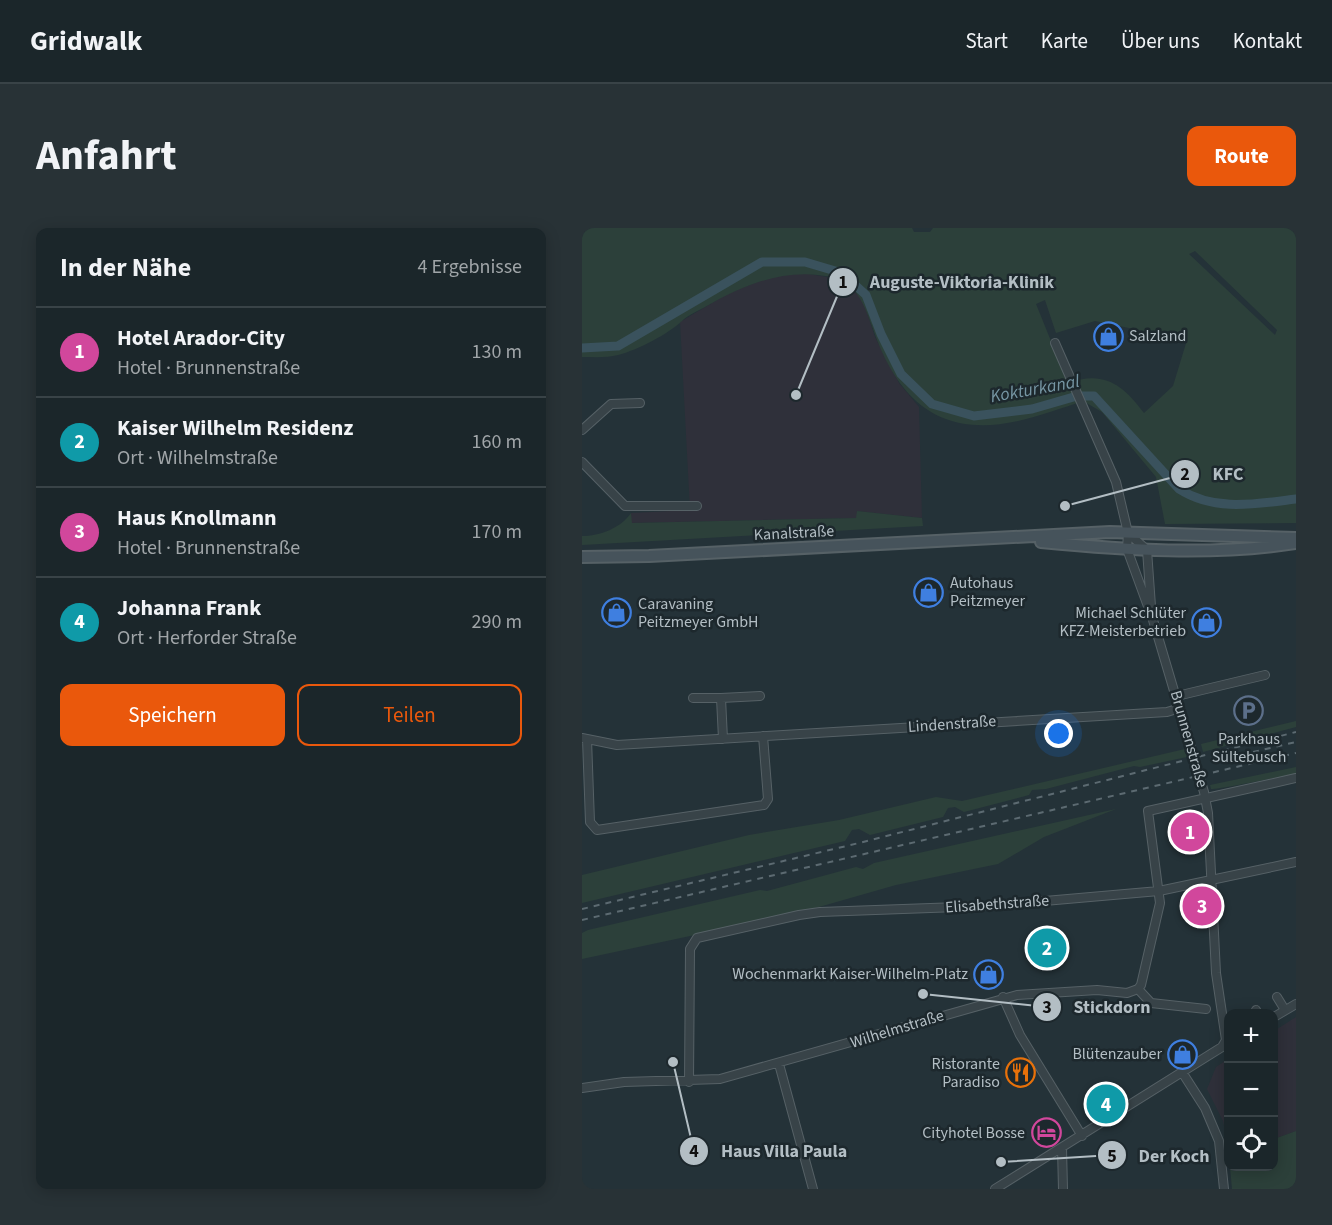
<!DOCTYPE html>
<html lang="de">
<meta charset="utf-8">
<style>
:root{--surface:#1b262a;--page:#283236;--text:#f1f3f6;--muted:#a0a5a8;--line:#394347;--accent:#ea580c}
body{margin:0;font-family:"Source Sans 3",sans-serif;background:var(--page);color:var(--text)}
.controls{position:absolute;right:18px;bottom:18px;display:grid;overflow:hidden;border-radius:12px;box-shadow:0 3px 15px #0003}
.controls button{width:54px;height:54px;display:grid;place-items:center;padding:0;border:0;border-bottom:2px solid var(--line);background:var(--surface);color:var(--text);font:30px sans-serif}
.you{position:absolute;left:477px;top:506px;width:21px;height:21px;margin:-15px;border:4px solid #fff;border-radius:50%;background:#1a73e8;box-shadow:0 0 0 9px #1a73e833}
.badge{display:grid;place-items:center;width:39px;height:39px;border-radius:50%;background:var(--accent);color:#fff;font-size:20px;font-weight:700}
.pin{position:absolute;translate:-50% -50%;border:3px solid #fff;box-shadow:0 2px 6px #0006}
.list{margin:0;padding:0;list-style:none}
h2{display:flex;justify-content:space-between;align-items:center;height:78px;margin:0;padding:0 24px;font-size:26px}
h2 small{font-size:20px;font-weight:400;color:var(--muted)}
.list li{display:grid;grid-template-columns:39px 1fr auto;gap:18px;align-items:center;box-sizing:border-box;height:90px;padding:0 24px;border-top:2px solid var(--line)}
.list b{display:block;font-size:22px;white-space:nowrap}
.list p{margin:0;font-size:20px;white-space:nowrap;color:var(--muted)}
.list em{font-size:20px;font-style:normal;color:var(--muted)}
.actions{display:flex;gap:12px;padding:18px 24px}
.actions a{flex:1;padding:14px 0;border:2px solid var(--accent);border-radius:12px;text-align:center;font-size:21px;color:var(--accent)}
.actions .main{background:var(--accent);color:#fff}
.icon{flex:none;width:33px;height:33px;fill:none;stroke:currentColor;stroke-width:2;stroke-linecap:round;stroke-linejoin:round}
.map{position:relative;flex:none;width:714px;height:961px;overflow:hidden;border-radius:12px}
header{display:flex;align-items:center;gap:36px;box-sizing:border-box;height:84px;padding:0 30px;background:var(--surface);border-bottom:2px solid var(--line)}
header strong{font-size:28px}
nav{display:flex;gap:33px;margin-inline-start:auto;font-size:21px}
.intro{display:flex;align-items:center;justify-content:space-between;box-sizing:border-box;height:144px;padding:0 36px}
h1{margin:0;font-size:42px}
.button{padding:15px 27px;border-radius:12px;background:var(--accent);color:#fff;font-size:21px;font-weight:700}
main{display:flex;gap:36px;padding:0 36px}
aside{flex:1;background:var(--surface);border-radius:12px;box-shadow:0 3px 15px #0003}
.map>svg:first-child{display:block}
</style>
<header>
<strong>Gridwalk</strong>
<nav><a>Start</a><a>Karte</a><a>Über uns</a><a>Kontakt</a></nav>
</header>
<div class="intro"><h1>Anfahrt</h1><a class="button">Route</a></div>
<main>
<aside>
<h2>In der Nähe<small>4 Ergebnisse</small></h2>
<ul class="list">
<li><span class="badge" style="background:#d1479c">1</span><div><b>Hotel Arador-City</b><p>Hotel · Brunnenstraße</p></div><em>130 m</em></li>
<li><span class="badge" style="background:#0f9aa8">2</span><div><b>Kaiser Wilhelm Residenz</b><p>Ort · Wilhelmstraße</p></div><em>160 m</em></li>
<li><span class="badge" style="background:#d1479c">3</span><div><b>Haus Knollmann</b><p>Hotel · Brunnenstraße</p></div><em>170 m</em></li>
<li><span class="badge" style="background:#0f9aa8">4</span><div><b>Johanna Frank</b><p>Ort · Herforder Straße</p></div><em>290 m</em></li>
</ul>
<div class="actions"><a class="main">Speichern</a><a>Teilen</a></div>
</aside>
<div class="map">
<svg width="714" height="961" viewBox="0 0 714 961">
<rect width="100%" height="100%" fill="#243238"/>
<path fill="#2f303a" d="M221 45 256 51 280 70 293 109 317 155 337 179 340 290 275 283V290L49 295V285L108 282 98 94 145 66 188 49Z
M714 789V903L692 911V803Z
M646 831V917L641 893 625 861 634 839Z"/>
<path fill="#2c403a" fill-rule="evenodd" d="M0 0H330L332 4H348L351 0H714V295L583 296 574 249 520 184 501 173C480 180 458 188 436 193 356 211 314 170 290 98 283 79 275 56 253 50 206 38 163 56 123 79 116 83 106 87 100 93 86 106 56 122 36 127 25 130 12 129 0 129ZM613 23 695 102 693 107 607 26ZM463 72 474 105 513 93 605 112 591 158 562 185C541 157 522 142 486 155L454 76Z
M275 283 340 290 341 298 0 317V308C18 308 39 300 49 285L50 295 274 290Z
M714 493V499L621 524 619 516Z
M603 521 605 529 558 539 552 538 464 561 450 562 447 567 382 584 373 579 366 580 361 589 288 607 277 601 270 602 263 613 0 675V647L167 607 257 592 354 569 380 573Z
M714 539V546C701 548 634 562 629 561L628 557Z
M534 581 462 609 416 636 314 657 216 685 0 731V705L6 702 178 662 185 663 274 639 281 641 292 635Z
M714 903V961H650L648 939 692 938V911Z"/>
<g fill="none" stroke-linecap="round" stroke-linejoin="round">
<path stroke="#3a525d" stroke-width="9" d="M0 120 36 118 180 34H223L260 45 284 67 299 106 319 146 350 176 392 188 450 181 495 168H512L597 261C633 284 673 276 714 271"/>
<defs>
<path id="street" d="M473 115 534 254 546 305 545 321 571 392 622 564 626 585 634 745 644 812
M0 202 29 176 58 175
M0 234 43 278H115
M546 305 565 322 569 378
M595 468 683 447
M111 470H139
M0 510 35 517 585 484 598 480
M5 511 8 594 15 602 182 577 186 571 181 508
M141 511 139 470 178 468
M556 761 559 757 578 675 566 583 714 550
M556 761 569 775 624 781
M421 769 438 807 500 908
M695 769 703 782
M674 782 676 786
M692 789 714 776
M197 836 231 961
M600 844 623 880 637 913 642 961
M107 854 108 721 115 710 217 687 238 684 404 678 577 663 714 634
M0 860 42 854 138 851 435 767 515 762 545 765 556 761
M480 920 481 961
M413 961 640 819 644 812"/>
<path id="secondary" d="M459 314C543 322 630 328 714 315
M0 329 67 328 528 304 714 310"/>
</defs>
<use href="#street" stroke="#566166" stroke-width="10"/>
<use href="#secondary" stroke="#566166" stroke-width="14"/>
<use href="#street" stroke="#384348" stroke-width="8"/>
<use href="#secondary" stroke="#46535b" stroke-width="10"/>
<path stroke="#5c6a71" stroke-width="2" stroke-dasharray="6 6" stroke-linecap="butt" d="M671 524 714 514
M0 681 277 615 714 504
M0 692 714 525"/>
</g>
<defs>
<symbol id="shop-ring" viewBox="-11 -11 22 22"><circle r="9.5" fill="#1d282d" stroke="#3f7fe0" stroke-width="1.5"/><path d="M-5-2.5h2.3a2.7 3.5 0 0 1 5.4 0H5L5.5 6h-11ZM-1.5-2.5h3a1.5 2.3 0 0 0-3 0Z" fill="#3f7fe0"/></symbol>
<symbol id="parking-ring" viewBox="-11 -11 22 22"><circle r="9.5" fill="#1d282d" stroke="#5c6f8a" stroke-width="1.5"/><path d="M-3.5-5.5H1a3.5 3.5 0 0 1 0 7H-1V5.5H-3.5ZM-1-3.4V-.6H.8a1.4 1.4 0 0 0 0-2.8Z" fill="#5c6f8a"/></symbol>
<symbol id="restaurant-ring" viewBox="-11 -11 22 22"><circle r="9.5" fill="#1d282d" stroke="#e8710a" stroke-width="1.5"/><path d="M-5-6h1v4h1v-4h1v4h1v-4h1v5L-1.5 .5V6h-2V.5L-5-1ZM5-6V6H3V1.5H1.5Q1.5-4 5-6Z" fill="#e8710a"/></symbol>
<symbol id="hotel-ring" viewBox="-11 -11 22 22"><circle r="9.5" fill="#1d282d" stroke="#d1479c" stroke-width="1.5"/><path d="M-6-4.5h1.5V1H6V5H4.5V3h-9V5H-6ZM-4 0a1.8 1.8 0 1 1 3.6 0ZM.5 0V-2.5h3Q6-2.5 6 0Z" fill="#d1479c"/></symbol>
</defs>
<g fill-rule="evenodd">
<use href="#shop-ring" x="510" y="92" width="33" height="33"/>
<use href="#shop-ring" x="330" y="348" width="33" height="33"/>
<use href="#shop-ring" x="18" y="368" width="33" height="33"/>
<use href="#shop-ring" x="608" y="378" width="33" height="33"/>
<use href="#parking-ring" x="650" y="466" width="33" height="33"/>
<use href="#shop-ring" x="390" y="730" width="33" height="33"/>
<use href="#shop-ring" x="584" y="810" width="33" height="33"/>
<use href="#restaurant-ring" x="422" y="828" width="33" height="33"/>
<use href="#hotel-ring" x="448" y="888" width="33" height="33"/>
</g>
<g text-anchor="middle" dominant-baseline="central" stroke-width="5" stroke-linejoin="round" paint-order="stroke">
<g font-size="16" fill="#b3bec4" stroke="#1d282d" text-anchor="end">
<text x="547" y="108" text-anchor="start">Salzland</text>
<text x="368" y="355" text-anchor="start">Autohaus<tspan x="368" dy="18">Peitzmeyer</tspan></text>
<text x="56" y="376" text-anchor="start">Caravaning<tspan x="56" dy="18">Peitzmeyer GmbH</tspan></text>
<text x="604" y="385">Michael Schlüter<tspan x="604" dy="18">KFZ-Meisterbetrieb</tspan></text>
<text x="667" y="511" text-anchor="middle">Parkhaus<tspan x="667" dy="18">Sültebusch</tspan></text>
<text x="386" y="746">Wochenmarkt Kaiser-Wilhelm-Platz</text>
<text x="580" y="826">Blütenzauber</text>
<text x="418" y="836">Ristorante<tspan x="418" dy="18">Paradiso</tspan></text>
<text x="443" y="905">Cityhotel Bosse</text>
</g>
<g font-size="16" fill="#b3bec4" stroke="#1d282d">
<text transform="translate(212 305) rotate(-3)">Kanalstraße</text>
<text transform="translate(370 496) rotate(-4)">Lindenstraße</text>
<text transform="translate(607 511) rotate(74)">Brunnenstraße</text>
<text transform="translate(415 676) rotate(-4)">Elisabethstraße</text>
<text transform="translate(315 801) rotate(-17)">Wilhelmstraße</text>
</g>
<g font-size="18" font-style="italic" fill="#7696a4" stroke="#1d282d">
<text transform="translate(453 161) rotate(-10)">Kokturkanal</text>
</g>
</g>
<path fill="none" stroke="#b3bec4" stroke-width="2" d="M214 167L261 54M483 278L603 246M341 766L465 779M91 834L112 923M419 934L530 927"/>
<g fill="#b3bec4" stroke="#1d282d" stroke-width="2">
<circle cx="214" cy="167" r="6"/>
<circle cx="483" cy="278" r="6"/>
<circle cx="341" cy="766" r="6"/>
<circle cx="91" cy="834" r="6"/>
<circle cx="419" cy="934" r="6"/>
<circle cx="261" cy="54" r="15"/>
<circle cx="603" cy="246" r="15"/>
<circle cx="465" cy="779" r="15"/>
<circle cx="112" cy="923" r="15"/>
<circle cx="530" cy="927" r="15"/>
</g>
<g font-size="18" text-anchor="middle" font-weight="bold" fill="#111">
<text x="261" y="60">1</text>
<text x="603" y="252">2</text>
<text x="465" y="785">3</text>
<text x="112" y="929">4</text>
<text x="530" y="934">5</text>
</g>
<g font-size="18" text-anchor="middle" font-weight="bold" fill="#b3bec4" stroke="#1d282d" stroke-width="5" stroke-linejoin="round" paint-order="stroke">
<text x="380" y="60">Auguste-Viktoria-Klinik</text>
<text x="646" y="252">KFC</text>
<text x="530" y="785">Stickdorn</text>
<text x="202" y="929">Haus Villa Paula</text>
<text x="592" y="934">Der Koch</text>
</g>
</svg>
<div class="controls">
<button>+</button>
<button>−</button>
<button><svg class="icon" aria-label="locate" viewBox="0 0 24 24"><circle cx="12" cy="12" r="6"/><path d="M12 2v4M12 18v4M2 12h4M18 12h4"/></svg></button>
</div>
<div class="you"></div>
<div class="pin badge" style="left:608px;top:604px;background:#d1479c">1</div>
<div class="pin badge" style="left:465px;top:720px;background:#0f9aa8">2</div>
<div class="pin badge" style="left:620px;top:678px;background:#d1479c">3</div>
<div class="pin badge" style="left:524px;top:876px;background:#0f9aa8">4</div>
</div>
</main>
